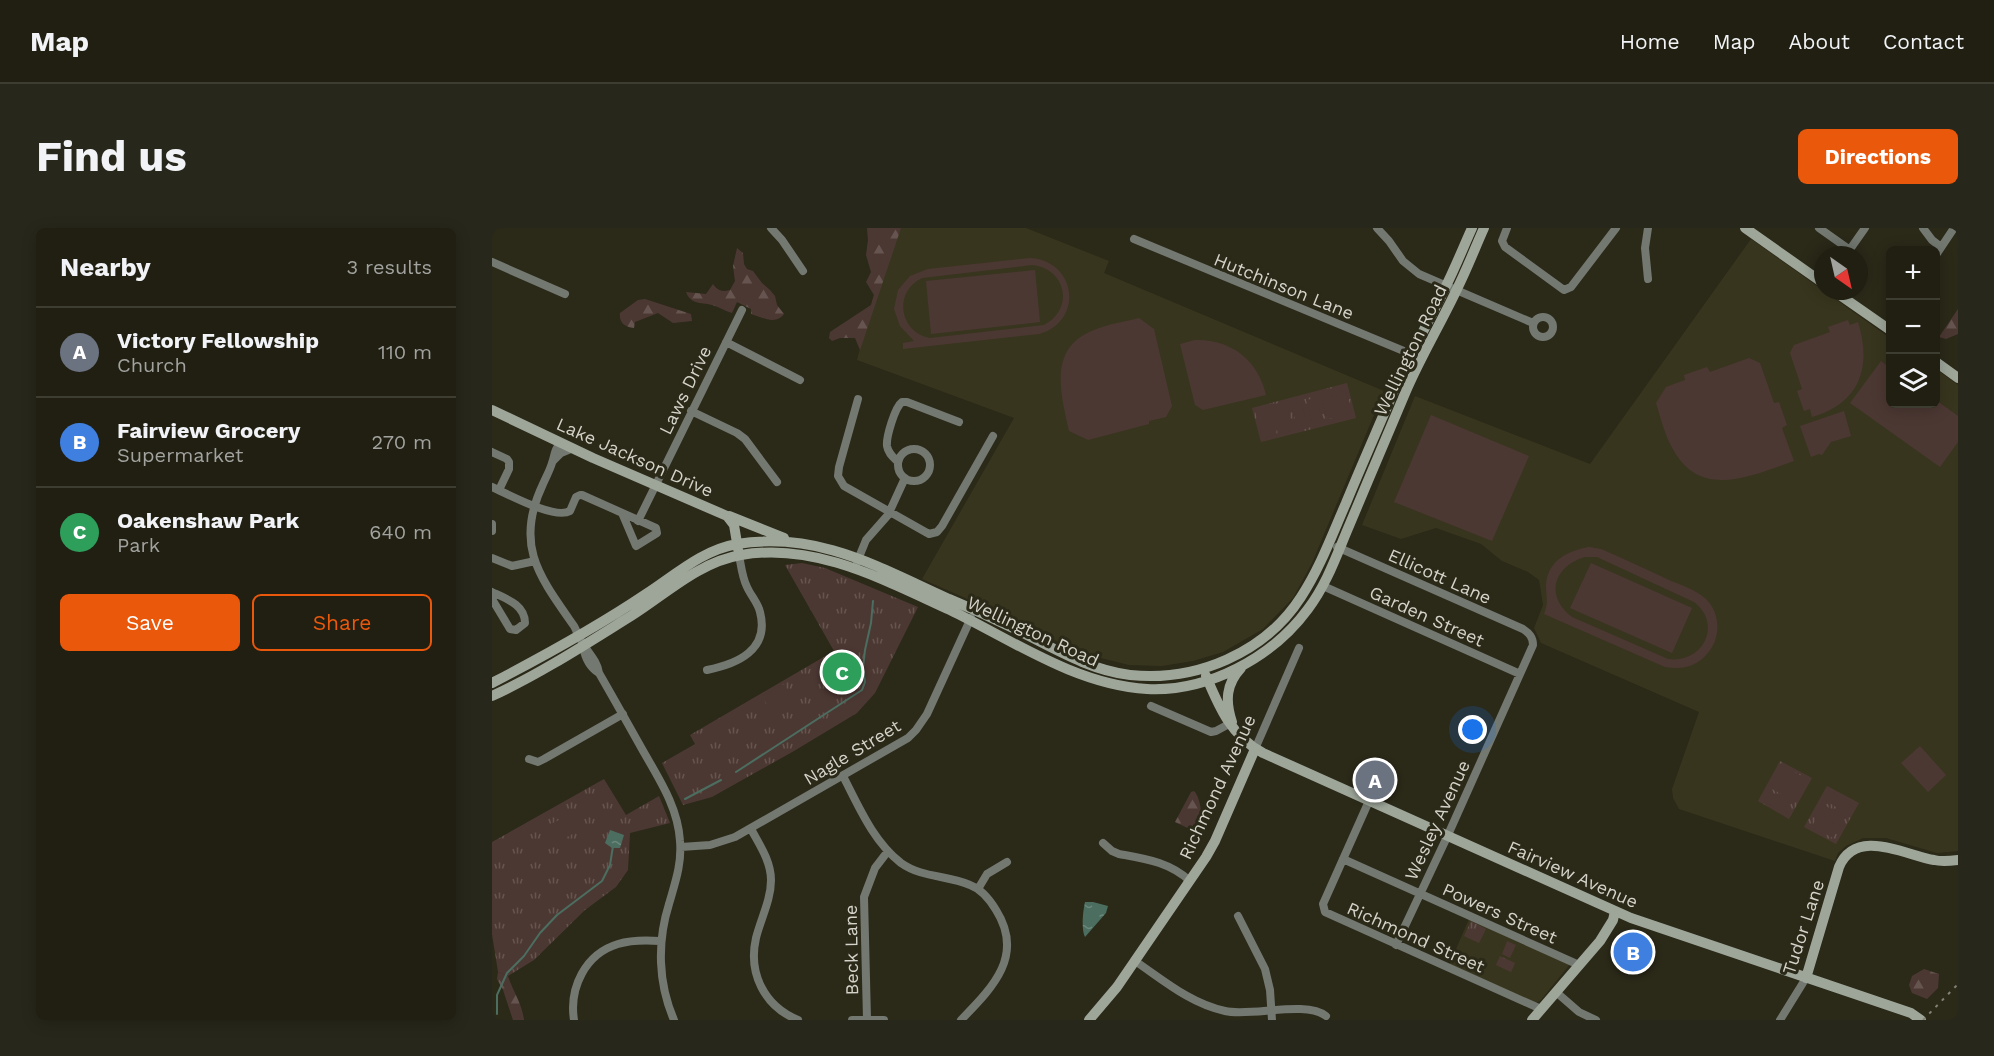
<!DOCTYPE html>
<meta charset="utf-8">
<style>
:root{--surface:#201f12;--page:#28271b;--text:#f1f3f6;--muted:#a2a29f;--line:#3d3d32;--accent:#ea580c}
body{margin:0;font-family:"Work Sans",sans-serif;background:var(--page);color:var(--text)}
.controls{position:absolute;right:18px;top:18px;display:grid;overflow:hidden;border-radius:9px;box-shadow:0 3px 15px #0003}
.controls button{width:54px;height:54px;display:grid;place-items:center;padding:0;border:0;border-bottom:2px solid var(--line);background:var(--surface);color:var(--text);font:30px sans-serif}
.compass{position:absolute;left:1322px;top:18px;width:54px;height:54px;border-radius:50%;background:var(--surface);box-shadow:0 3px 15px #0003;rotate:146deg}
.you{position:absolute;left:981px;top:502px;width:21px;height:21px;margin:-15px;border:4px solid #fff;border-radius:50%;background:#1a73e8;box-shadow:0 0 0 9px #1a73e833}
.badge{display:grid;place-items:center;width:39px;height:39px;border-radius:50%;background:var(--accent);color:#fff;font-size:20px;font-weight:700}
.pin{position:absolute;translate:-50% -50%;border:3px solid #fff;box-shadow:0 2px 6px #0006}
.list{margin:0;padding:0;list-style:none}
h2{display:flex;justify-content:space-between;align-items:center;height:78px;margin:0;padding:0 24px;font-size:26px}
h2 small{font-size:20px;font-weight:400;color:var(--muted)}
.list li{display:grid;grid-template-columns:39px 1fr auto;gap:18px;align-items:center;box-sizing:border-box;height:90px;padding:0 24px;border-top:2px solid var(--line)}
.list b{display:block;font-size:22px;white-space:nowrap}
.list p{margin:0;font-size:20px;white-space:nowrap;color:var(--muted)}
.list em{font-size:20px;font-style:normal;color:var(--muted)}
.actions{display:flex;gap:12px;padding:18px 24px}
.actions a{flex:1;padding:14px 0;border:2px solid var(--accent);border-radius:9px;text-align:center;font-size:21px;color:var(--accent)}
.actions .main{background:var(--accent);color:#fff}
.icon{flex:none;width:33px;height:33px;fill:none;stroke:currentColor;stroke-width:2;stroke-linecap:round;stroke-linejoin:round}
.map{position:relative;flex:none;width:1466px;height:792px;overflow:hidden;border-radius:9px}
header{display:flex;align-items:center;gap:36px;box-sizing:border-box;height:84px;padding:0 30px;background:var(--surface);border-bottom:2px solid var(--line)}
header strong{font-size:28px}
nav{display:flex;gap:33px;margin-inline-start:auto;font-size:21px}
.intro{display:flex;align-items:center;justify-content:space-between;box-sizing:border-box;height:144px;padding:0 36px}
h1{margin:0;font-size:42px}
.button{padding:15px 27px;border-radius:9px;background:var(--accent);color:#fff;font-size:21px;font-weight:700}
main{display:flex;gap:36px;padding:0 36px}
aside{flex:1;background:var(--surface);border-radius:9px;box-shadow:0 3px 15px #0003}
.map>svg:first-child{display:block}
</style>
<header>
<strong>Map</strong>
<nav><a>Home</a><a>Map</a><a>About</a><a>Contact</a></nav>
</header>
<div class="intro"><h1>Find us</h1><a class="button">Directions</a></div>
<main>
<aside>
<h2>Nearby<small>3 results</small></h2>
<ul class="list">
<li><span class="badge" style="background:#6b7280">A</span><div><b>Victory Fellowship</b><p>Church</p></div><em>110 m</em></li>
<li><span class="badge" style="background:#3f7fe0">B</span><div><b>Fairview Grocery</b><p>Supermarket</p></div><em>270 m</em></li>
<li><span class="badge" style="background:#2e9e5b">C</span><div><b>Oakenshaw Park</b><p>Park</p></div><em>640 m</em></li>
</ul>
<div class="actions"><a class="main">Save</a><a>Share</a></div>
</aside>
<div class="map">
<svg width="1466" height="792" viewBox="0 0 1466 792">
<defs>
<pattern id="forest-firs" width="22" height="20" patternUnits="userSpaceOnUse" patternTransform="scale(1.5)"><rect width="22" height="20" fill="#4c3833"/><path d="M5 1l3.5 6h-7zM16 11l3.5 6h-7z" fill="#65544f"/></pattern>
<pattern id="park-tufts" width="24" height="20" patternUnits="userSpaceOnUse" patternTransform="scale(1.5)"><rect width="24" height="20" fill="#4c3833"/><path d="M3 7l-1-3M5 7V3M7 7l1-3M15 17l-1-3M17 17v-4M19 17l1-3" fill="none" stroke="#65544f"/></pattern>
<pattern id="water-ripples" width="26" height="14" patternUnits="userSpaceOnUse" patternTransform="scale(1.5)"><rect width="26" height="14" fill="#4b6e60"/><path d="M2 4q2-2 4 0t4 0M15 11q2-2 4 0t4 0" fill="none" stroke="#6c887d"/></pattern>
</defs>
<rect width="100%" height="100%" fill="#2b2918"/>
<path fill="#38351e" d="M399 0H534L617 33 612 45 892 163 820 335 801 370 771 401 731 424 701 433 670 438 637 437 601 428 572 417 532 396 430 351 522 190 365 132Z
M1259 11 1398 110V176H1444V141L1466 157V623L1445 625 1394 610H1371L1354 618 1346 625 1343 633 1187 581 1181 570 1180 561 1207 484 1049 415 1042 400 1051 377 1047 352 1036 344 1010 333 989 316 944 300 909 311 870 297 923 168 1098 236Z
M977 691 1079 735 1048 773 1044 775 957 737Z"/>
<path fill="url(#forest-firs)" d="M375 0H409L368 122 363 110H348L340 113 337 110 338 104 379 77 382 67 374 54 379 44 374 27 376 12Z
M245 20 251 25 252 36 255 41 261 43 270 55 278 62 283 68 285 77 292 86C284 97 271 90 259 86V81L245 74 240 85C233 83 227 79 220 77 209 74 199 77 194 64L214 66 221 56C226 63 230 64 238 62L243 53 241 38Z
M153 71 199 86 200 93 181 95 166 85 143 94 142 100C132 99 127 94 128 85L146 72Z
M1466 81V106L1454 111 1447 109Z
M702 563C710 571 711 596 708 606L683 594 699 564Z
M1432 741 1447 746 1446 760 1435 771 1420 765 1417 757 1420 748Z
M6 744 16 748C21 764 30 775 32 792H21L11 762 5 751Z"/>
<path fill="url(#park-tufts)" d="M855 155 864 190 769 214 760 180Z
M310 335 333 340 426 379 383 465 365 485 302 523 220 569 191 577 170 535 203 516 198 507 342 423 293 337Z
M1288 533 1320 550 1297 591 1266 573Z
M112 551 134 587 167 568 178 595 138 605 136 642 124 659 93 682 42 732 16 748 6 744 0 706V614Z
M1335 558 1367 575 1344 616 1312 599Z
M979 693 994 701 987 715 972 708Z
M1008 728 1023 735 1019 744 1004 737Z"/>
<path fill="#4c3833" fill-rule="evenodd" d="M538 30C585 33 592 93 547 106L411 121V115L422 113 408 98 402 81 406 62 418 48 436 41ZM540 37C574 40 583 81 552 97L438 110C407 104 401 64 430 50Z
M543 42 548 94 439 106 434 53Z
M647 90 662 101 680 178 674 189 657 193V196L596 212 577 203C569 166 555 120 602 102 616 96 632 94 647 90Z
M1356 92 1358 97 1366 94C1380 139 1368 175 1320 189L1318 181 1312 183 1305 163 1310 161 1298 125 1302 117 1338 104 1336 99Z
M703 112C739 111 766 132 774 167L711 182 703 177 688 116Z
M1257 130 1268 135 1282 175 1287 174 1295 197 1290 200 1302 233C1261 247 1210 272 1182 223 1173 208 1169 191 1164 175L1174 159 1193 152 1192 147 1215 139 1218 144Z
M1389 133 1398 140V176H1444V172L1466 188V214L1448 239 1358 175Z
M854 162 860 185 850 188 844 165Z
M840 166 845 189 835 191 829 169Z
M825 170 830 193 820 195 814 172Z
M809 173 815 196 805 199 799 176Z
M794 175 801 202 786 206 779 178Z
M778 179 785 207 770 210 763 183Z
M1352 183 1359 208 1339 214 1330 227 1327 226 1319 229 1308 198Z
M939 187 1037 228 1000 313 902 274Z
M1097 319 1109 321C1132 331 1154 341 1177 352 1189 357 1204 362 1214 371 1229 386 1229 410 1215 426 1204 439 1189 442 1173 439L1052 386C1057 374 1054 370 1054 358 1055 333 1075 323 1097 319ZM1093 329H1105L1202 374C1231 396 1211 436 1176 431L1080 389C1052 368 1062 338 1093 329Z
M1099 335 1200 380 1180 425 1078 380Z
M292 456 299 470 278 482 270 468Z
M1428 518 1454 547 1436 564 1409 535Z
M1292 538 1313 550 1308 559 1287 548Z
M1285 551 1306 563 1301 572 1280 561Z
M1278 564 1299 575 1293 585 1273 574Z
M1339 564 1360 575 1354 585 1334 573Z
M1332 577 1353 588 1347 598 1327 586Z
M73 589 82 605 66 614 57 597Z
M1325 589 1346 601 1341 610 1320 599Z
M1015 713 1024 717 1018 730 1010 726Z"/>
<path fill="url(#water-ripples)" d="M118 602 132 607 128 620H120L113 615Z
M593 674H601L616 678 614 685 593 709C589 701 591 683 593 674Z"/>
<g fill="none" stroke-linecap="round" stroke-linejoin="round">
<path stroke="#4b6e60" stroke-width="2" d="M244 544 370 462 373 454 371 440 373 422 379 395 381 373
M193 571 229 552
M5 786V767L15 745 32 728 48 705 65 687 110 653 118 637 121 618"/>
<path stroke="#737871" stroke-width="8" d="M279 0 290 12 311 43
M885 0 897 13 911 33 927 46 1041 95
M1015 0 1010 13 1013 19 1072 62 1079 59 1124 0
M1156 0 1153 20 1156 51
M1327 0 1358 22
M1431 0 1440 12 1449 19
M642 11 919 126 920 128
M1354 27 1373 0
M1444 27 1462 0
M0 34 73 66
M1041 99a10 10 0 1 1 20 0a10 10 0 1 1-20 0Z
M234 114 308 152
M366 171 347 239 346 248 352 258 437 306 445 304 450 298 501 208
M199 183 245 205 253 211 285 254
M69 215C62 221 63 227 60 235 58 242 54 249 51 256 22 317 47 348 82 398 85 403 86 409 90 414 96 425 105 432 107 445 122 471 136 496 150 521 167 551 186 579 188 613 190 636 183 655 177 676 165 714 166 755 182 792
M406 237a16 16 0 1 1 32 0a16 16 0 1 1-32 0Z
M0 224 15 231 17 234V241L7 262
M61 233 69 225 81 220
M406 234C401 229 396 225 395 218 394 209 403 179 410 174H415L467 194
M0 259C16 266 63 292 78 283L84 269 88 267H90L164 300 165 305 144 318 130 285
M146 293 250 82
M0 296V303
M845 319 1031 401C1037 405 1041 409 1041 417L955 609 904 717
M0 330 20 338 43 333
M365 334 374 312 396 287 413 250
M831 358 1028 446
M0 364C15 371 33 377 33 395L24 402 18 401 0 371
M91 418C93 430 97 439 107 445
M215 442C245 436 278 422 268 384 266 375 259 368 255 359 250 349 249 337 247 327
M659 478 719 504 724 503 737 496
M763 521 807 420
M37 531 46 534 52 531 131 486
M351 548C367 579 381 613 409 635 430 650 455 647 478 657 489 661 498 672 504 682 533 728 500 760 469 792
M877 573 831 676 833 684 1049 781
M259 601C267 616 279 633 279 652 279 672 269 690 264 710 256 745 272 778 306 792
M611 615 620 623 627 626C654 631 677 634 698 653
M189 619 218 617 243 609 416 510 424 502 435 486 479 390
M851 631 1087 737
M486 661 495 646 515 634
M746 688 773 741 778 762 780 792
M643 733C671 752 699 776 733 783 759 789 814 772 834 788
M1064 764 1087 784 1104 792
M375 791 372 669 383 640 396 623
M82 792C77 760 93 726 126 716 139 712 154 712 168 713
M360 792H392
M1288 792 1314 750"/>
<path stroke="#9ea69a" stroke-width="10" d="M1253 0 1331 55
M1342 63 1398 102
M1444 134 1466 150
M0 182 101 230 235 288 242 297 246 321
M237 288 292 310
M714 448C727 479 739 508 771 525L1139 690 1419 785 1429 792
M0 455C52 428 105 399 154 366 182 348 210 322 245 316 326 303 386 339 457 371 479 380 501 390 523 401 560 419 596 442 638 447 704 454 773 425 809 369 828 340 840 307 854 275 870 236 887 198 903 160 918 126 937 94 953 60 963 40 971 20 980 0
M0 468C48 446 94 416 139 388 174 366 207 334 249 327 323 314 392 352 458 382 520 412 584 457 655 461 716 464 780 430 816 381 835 356 845 326 857 298 876 253 895 207 914 163 929 128 949 95 965 61 975 41 983 20 992 0
M740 494C733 473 734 456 749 440
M1314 750 1347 639C1364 599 1413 627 1442 632 1450 634 1458 633 1466 632
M597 792 625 759 714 629 723 613 763 521
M1040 792 1108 713 1121 692 1123 683"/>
<path stroke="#838174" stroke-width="2" stroke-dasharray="3 6" stroke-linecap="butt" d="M1431 792 1466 756"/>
</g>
<g text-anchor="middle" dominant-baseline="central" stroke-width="6" stroke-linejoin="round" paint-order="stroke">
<g font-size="18" fill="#d4d3c9" stroke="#2b2918">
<text transform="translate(792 58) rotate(22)">Hutchinson Lane</text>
<text transform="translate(918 122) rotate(-64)">Wellington Road</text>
<text transform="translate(193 162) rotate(-64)">Laws Drive</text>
<text transform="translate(143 229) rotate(24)">Lake Jackson Drive</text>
<text transform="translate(948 348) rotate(24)">Ellicott Lane</text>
<text transform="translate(935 388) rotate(24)">Garden Street</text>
<text transform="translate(541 403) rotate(25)">Wellington Road</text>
<text transform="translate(360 524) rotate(-31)">Nagle Street</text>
<text transform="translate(725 559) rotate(-65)">Richmond Avenue</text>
<text transform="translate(945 592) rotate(-65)">Wesley Avenue</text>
<text transform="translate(1081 646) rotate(24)">Fairview Avenue</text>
<text transform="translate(1008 685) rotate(24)">Powers Street</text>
<text transform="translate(1311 699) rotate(-72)">Tudor Lane</text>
<text transform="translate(924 709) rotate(24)">Richmond Street</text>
<text transform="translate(359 722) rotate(-91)">Beck Lane</text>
</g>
</g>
</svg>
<div class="controls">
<button>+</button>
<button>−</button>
<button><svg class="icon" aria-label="layers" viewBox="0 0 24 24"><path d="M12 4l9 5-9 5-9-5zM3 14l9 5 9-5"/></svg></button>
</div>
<svg class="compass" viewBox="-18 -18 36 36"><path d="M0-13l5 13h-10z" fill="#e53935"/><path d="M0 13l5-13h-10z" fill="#a2a29f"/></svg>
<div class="you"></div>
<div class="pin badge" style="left:883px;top:552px;background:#6b7280">A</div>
<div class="pin badge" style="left:1141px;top:724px;background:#3f7fe0">B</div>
<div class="pin badge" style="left:350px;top:444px;background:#2e9e5b">C</div>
</div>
</main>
